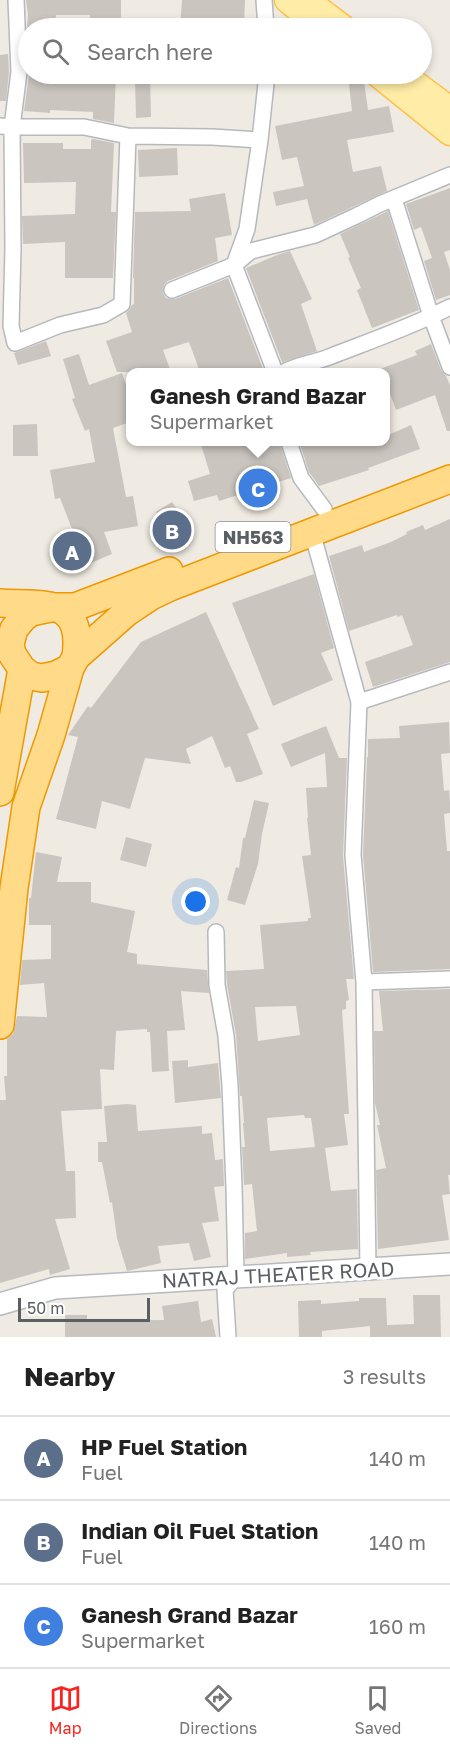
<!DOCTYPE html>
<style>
:root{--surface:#fff;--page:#f6f6f6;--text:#222;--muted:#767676;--line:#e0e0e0;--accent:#f7241f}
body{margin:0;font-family:"Golos Text",sans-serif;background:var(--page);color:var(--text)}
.scale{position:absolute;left:18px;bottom:15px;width:132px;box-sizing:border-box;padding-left:6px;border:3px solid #5a5f64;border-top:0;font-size:16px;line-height:21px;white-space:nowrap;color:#5a5f64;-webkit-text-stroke:4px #fff;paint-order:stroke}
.you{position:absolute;left:196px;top:902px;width:21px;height:21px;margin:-15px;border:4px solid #fff;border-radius:50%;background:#1a73e8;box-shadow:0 0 0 9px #1a73e833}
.badge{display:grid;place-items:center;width:39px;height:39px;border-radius:50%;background:var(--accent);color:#fff;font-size:20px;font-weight:700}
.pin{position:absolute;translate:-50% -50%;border:3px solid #fff;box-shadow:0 2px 6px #0006}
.popup{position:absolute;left:126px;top:368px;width:264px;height:78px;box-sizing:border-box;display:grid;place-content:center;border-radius:12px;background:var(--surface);filter:drop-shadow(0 2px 4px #0005);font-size:20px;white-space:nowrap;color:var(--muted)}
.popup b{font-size:22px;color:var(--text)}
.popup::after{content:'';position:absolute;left:50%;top:100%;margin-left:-12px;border:12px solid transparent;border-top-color:var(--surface)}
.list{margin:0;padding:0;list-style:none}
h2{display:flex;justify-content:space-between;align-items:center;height:78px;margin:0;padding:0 24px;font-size:26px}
h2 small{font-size:20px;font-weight:400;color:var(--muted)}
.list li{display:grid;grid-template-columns:39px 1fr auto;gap:18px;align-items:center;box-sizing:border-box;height:84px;padding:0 24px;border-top:2px solid var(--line)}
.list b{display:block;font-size:22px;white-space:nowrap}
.list p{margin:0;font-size:20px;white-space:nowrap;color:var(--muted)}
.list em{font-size:20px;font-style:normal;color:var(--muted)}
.icon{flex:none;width:33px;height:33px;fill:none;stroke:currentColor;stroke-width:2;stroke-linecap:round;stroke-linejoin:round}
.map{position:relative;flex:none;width:450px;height:1337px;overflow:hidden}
.search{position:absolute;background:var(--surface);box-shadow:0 3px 9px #0003;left:18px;right:18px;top:18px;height:66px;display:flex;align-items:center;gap:15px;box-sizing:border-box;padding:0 21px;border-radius:33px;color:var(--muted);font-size:22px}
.sheet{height:330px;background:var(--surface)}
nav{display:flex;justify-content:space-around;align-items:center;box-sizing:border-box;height:84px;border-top:2px solid var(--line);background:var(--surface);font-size:16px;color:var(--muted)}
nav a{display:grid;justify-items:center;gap:3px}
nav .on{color:var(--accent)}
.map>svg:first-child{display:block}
</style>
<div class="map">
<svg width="450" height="1337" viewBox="0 0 450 1337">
<rect width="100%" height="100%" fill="#efebe2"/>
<path fill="#cac5bf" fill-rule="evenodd" d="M26 0H121V19H112V28H90V15H56L55 28H27L28 15Z
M182 0H245L244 28H180Z
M8 54 9 72 6 101H0V55Z
M29 74H116L114 123 93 119V112L50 110V113L24 111Z
M363 74 368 110 389 106 394 132 347 140 353 172 381 166 387 191 314 225 307 199 276 206 273 192 304 186 297 157 282 160 275 126 352 111 348 75Z
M150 77 151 117 136 118 135 78Z
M93 139 114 143 111 212H116L113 278H65V242L23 244 22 216 75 214 76 182 24 183 23 143H63V149H91V140Z
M177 148 178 175 139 177 138 150Z
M450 188V250L444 252 450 270V295L436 300 424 261 432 258 421 227 414 230 406 204Z
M225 193 232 235 215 238 218 261 168 281 164 285 163 293 166 298 175 299 228 278 263 369 252 372H200L189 342 163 350 171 372H117L106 341 132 332 126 313 130 309 132 305 134 304V278H133L135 212 191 211 189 199Z
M388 211 419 310 372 328 357 290 361 288 348 258 350 257 340 234Z
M290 251 312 299 301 304 317 351 282 362 246 268 277 255Z
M46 341 51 356 18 365 14 353Z
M431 344 441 370 446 376 450 385V431H447L435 395 396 410 386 383V372H381L380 369 417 355 415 351Z
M79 354 89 385 122 373 130 397V422L113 428 126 497 133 496 138 526 104 532 112 554 86 565 60 498 55 499 50 470 95 462 89 429 85 431 72 399 75 398 63 359Z
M37 424 38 456H13V425Z
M411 425 420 449 368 468 369 470 319 486 309 472 299 441H386V436Z
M200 441H279L291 478 219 501 217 495 194 501 188 481 210 474Z
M172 502 182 517 165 527 156 512Z
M450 519V662L373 687 365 662 413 645 402 615 398 617 397 615 349 631 329 556 362 545 364 552 391 542 407 534 406 532 423 525 425 530Z
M314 574 334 648 321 653 333 680 273 706 232 603Z
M206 612 259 729 247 734 263 774 241 782H236L230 766 225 768 212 736 186 749 191 764 145 758 130 809 102 801 96 829 56 819 78 737 68 735 88 706 91 708 141 642Z
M449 722 450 753 441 754 444 791 449 790 450 801V813L444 814 447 851H450V969L373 972 363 855 367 757H368V739L400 738 399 726Z
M326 726 339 758H347L343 856 354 979H346L349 1000 346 1001V1009L342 1010 349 1114H344L348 1145 325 1148 331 1191 357 1189 358 1249 310 1252 311 1255 287 1257V1253L245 1259V1233L257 1231 252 1184 244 1185 242 1147H245L243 1123H244L242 1096H240L236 1035 227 984 226 971 264 969 260 925 308 921V918H311L302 856 311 855 307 818H308L306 788 327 787 325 753 291 767 281 744ZM296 1006 300 1035 258 1041 255 1007ZM304 1115 305 1118H311L315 1147 270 1151 267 1118Z
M254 800 269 803 262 834 258 864 245 905 227 900 236 867 239 868 243 838H245Z
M126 837 152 844 146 867 120 860Z
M36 852 62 857 57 882H91V902L135 911 127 952 137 954V964L207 970 209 993 181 991 185 1030 167 1031 169 1071 152 1072 150 1032H147V1029L116 1031 114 1070 100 1069 102 1109 61 1111 66 1171H75L76 1218 55 1219 70 1269 50 1275 49 1269 0 1283V1100H6L4 1076H7V1039L13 1034 17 1016 47 1017 44 983 20 985 22 960 51 959V925H29V898H31Z
M450 989V1175H448L450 1194 442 1195 449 1240 378 1249 376 1170 386 1168 377 1125H380L375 1103 374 1031H383L379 991Z
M188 1060V1067L218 1063 221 1098 175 1103 172 1061Z
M127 1104 136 1105 138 1131 202 1126V1134L212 1133 215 1160 223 1159 224 1186 214 1187 219 1221 202 1223 211 1257 194 1261 189 1243 158 1246 161 1263 127 1271 117 1238 112 1202 110 1203 102 1162H98V1142H107L104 1106Z
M413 1295H440L441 1337H370V1326L322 1331V1337H299L298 1301 321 1300V1304L359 1301V1298H386L387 1325 414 1324Z
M198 1301 201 1322 212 1319 216 1337H65V1315H87V1321L164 1320 162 1306Z"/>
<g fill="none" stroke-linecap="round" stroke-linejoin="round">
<defs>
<path id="street" d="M16 0 19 72 12 127 13 249 11 326 15 343 60 325 103 315 122 304 128 136
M264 0 266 28
M267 74 260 140 247 229 234 265 275 372
M0 126 12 127H84L128 136 212 137 260 140
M394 199 431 316 450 367
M172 290 234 265 251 251 315 235 356 216 380 204 450 175
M284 372C298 364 314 363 329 357 370 341 411 327 450 307
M289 442 301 478 324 509
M312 532 359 702 353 855 364 982 368 1269
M359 702 450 672
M216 932 217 985 226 1036 230 1085 234 1187 236 1276 225 1290 228 1337
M364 982 450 979"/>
<path id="secondary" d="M0 1304 55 1288 450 1264"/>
<path id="primary" d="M287 0 315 23
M307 0 344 28
M377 74 450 133
M403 74 450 109"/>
<path id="highway" d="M0 603C44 606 84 596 76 657
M70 668 56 675 42 678 31 676 22 669 12 654 10 644 14 629 23 618 31 612 55 607H75L169 571
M0 792 22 669
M0 1025 14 888 26 807 51 735 70 668 76 657 127 612 151 596 170 587 450 479"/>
</defs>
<use href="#street" stroke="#b5b9be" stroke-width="18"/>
<use href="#secondary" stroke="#b6bac0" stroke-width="24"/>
<use href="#primary" stroke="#fdc24c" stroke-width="27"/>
<use href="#highway" stroke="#f09800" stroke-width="30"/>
<use href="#street" stroke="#fff" stroke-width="15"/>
<use href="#secondary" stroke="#fff" stroke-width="21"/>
<use href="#primary" stroke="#ffeca6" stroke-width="24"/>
<use href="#highway" stroke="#ffda88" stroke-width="27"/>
</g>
<g text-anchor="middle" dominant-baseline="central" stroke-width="6" stroke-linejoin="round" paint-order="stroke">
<rect fill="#fff" stroke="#8c8f92" stroke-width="1.5" x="215.5" y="522" width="75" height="30" rx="4.5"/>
<g font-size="18" font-weight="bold" fill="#5a5f64">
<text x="253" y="537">NH563</text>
</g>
<g font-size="20" fill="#5a5f64" stroke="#fff">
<text transform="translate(278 1274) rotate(-3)">NATRAJ THEATER ROAD</text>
</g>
</g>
</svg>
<div class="scale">50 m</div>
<div class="you"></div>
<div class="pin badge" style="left:72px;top:551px;background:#5c6f8a">A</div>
<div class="pin badge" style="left:172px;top:530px;background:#5c6f8a">B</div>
<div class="pin badge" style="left:258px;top:488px;background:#3f7fe0">C</div>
<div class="popup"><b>Ganesh Grand Bazar</b>Supermarket</div>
<div class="search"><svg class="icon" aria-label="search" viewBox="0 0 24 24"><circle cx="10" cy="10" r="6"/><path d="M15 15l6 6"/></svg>Search here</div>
</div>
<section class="sheet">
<h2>Nearby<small>3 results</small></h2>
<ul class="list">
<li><span class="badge" style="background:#5c6f8a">A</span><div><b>HP Fuel Station</b><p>Fuel</p></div><em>140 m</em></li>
<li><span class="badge" style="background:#5c6f8a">B</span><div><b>Indian Oil Fuel Station</b><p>Fuel</p></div><em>140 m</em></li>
<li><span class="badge" style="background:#3f7fe0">C</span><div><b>Ganesh Grand Bazar</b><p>Supermarket</p></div><em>160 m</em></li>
</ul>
</section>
<nav>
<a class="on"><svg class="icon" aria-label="map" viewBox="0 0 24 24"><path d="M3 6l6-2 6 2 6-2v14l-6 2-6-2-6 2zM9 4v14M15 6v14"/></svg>Map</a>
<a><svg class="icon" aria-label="directions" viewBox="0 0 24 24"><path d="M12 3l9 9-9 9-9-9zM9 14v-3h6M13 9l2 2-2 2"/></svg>Directions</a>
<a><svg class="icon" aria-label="saved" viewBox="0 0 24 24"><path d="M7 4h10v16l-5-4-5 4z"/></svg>Saved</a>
</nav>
